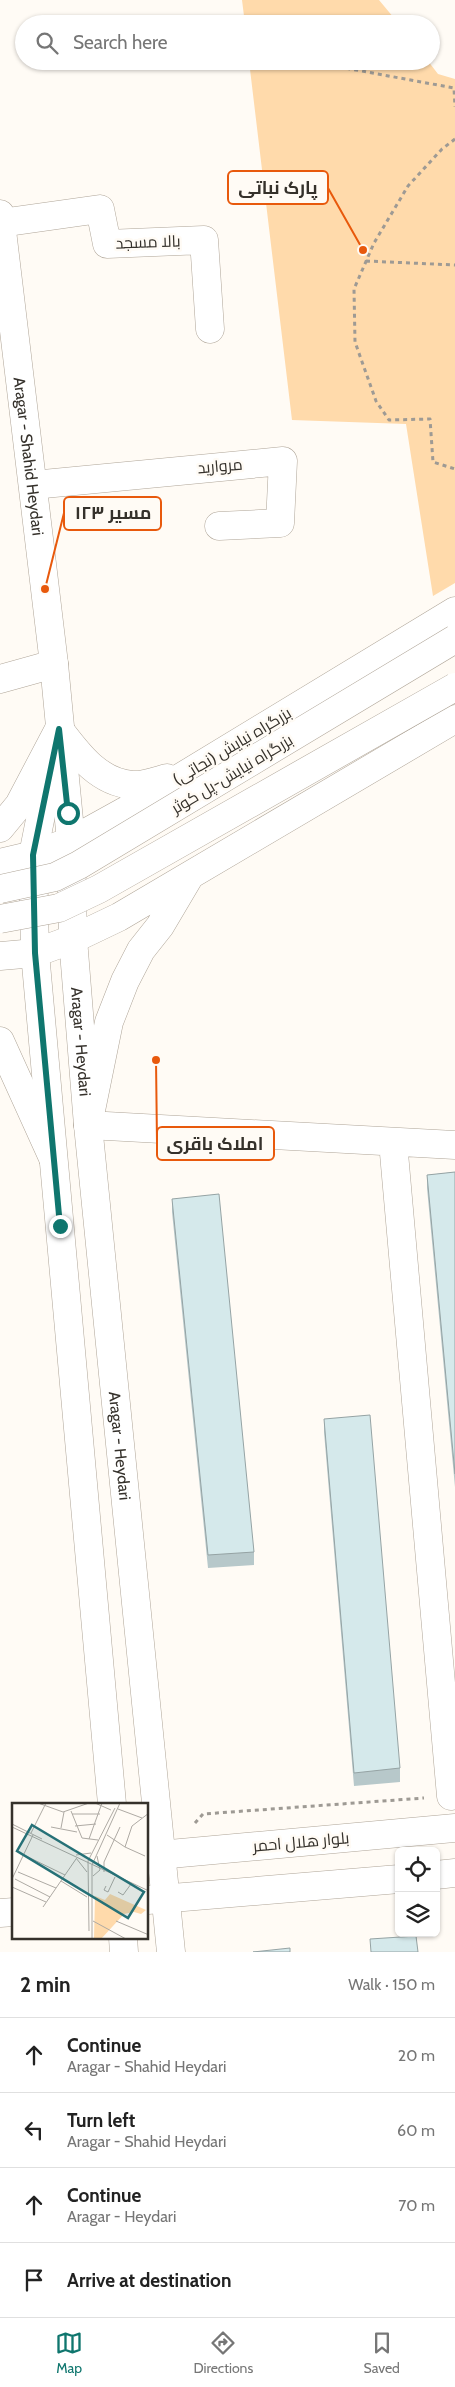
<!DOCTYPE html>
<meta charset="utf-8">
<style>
:root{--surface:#fff;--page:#f2f2f2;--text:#222;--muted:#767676;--line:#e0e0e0;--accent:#0f766e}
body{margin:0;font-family:Cabin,Cairo,sans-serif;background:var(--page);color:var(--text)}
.controls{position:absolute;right:15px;bottom:15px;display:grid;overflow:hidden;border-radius:8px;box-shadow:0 1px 4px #0004}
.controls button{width:45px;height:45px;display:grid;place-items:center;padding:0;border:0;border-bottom:1px solid var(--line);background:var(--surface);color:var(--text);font:25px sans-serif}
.stop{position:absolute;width:15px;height:15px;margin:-11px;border:4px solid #0f766e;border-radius:50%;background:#fff}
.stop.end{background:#0f766e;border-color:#fff;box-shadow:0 1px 5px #0008}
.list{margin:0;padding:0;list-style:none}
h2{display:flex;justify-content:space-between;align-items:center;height:65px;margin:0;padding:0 20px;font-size:21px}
h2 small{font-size:16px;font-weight:400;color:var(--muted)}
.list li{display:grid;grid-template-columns:32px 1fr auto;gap:15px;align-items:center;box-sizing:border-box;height:75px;padding:0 20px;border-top:1px solid var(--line)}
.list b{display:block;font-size:19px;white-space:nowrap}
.list p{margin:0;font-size:16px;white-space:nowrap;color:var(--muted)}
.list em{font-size:16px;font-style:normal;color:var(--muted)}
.icon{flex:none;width:28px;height:28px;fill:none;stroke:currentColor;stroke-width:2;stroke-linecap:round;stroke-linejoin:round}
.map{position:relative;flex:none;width:455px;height:1952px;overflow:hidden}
.search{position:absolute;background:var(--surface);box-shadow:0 1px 4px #0004;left:15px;right:15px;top:15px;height:55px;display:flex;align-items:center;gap:12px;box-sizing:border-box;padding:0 18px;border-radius:28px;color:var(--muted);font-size:19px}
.sheet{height:365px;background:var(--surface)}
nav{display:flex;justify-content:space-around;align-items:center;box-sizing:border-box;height:70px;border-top:1px solid var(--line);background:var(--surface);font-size:14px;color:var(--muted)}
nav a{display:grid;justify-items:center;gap:2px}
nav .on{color:var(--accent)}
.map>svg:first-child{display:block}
</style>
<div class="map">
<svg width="455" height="1952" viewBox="0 0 455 1952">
<rect width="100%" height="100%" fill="#fffbf5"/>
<path fill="#ffdaab" d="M242 0H379L399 24H245Z
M249 61H428L438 74 455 79V583L433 596 406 424 292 420Z"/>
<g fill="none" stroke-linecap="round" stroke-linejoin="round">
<defs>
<path id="minor" d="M1 223 100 209 107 244 204 240 210 329
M33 485 283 461 280 523 219 526
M0 679 54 664
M88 1125 455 1145
M393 1142 451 1796
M0 1913 14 1912"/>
<g id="major">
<path id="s1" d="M0 214 54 664 71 841 73 939 88 1125 171 1952"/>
<path d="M53 755 33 855 35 953 112 1804"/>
<path d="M148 1856 455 1828"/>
<path d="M436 1875 455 1873"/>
<path d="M148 1900 399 1879"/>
<path d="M123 1938 124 1952"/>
</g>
<path id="highway" d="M0 828 19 805 59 729C78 754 98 782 132 785 142 786 156 781 167 778
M0 863 33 855 71 841 127 810 455 611
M0 956 35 953 73 939 119 917 455 719
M0 1041 53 1158
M88 1125 109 1022 125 981 141 950 160 926 189 877"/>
</defs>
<use href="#minor" stroke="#afa598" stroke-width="29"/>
<use href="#major" stroke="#afa598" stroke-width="29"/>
<use href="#highway" stroke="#afa598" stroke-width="29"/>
<path stroke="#9e9a94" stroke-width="3" stroke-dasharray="4 4" stroke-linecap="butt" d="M307 61 454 88 455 107
M455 139 442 149 408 186 374 243 354 289 355 342 376 401 389 420 430 419 433 462 455 469
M366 261 455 265
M195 1823 203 1814 424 1798"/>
<use href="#minor" stroke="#fff" stroke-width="28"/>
<use href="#major" stroke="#fff" stroke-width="28"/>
<use href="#highway" stroke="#fff" stroke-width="28"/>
<defs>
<path id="highway-bridge" d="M0 889 55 877 79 865 455 639
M0 919 59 908 99 889 455 687"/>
</defs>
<use href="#highway-bridge" stroke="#afa598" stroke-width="29" stroke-linecap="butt"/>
<use href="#highway-bridge" stroke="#fff" stroke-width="28"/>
</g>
<path fill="#b7c8ca" d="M455 1172V1487L427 1188V1175Z
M172 1199 254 1552V1565L208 1568 172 1212Z
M324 1419 400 1768V1782L354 1786 324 1432Z"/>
<path fill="#d5e9eb" stroke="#95a3a4" d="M455 1172V1474L427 1175Z
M219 1194 254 1552 208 1555 172 1199Z
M370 1415 400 1768 354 1773 324 1419Z
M416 1936 418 1952H371L370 1939Z
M290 1948V1952H253Z"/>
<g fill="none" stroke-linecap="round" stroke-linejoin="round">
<path stroke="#0f766e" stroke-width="6" d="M60 1226 35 953 33 855 59 729 68 813"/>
</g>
<g text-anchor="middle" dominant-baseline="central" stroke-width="5" stroke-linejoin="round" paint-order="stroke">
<g font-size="16" fill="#35312b" stroke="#fffbf5">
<text transform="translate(148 242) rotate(-2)">بالا مسجد</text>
<text stroke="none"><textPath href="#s1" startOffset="244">Aragar - Shahid Heydari</textPath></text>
<text transform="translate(220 466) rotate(-5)">مروارید</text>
<text transform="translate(232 746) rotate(-31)">بزرگراه نیایش (نجاتی)</text>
<text transform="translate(232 774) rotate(-31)">بزرگراه نیایش-پل کوثر</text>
<text stroke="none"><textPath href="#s1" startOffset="832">Aragar - Heydari</textPath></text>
<text stroke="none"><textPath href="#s1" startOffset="1238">Aragar - Heydari</textPath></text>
<text transform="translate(301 1842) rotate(-5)">بلوار هلال احمر</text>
</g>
</g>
<g transform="translate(12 1803)">
<rect width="136" height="136" fill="#fffbf5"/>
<path d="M98 91 134 107 129 111 122 109 112 111 89 136H82L83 93 93 97Z" fill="#ffdaab"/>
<path fill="none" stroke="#aeaaa4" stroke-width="1" d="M26 0 51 9 77 0M83 0 99 7M106 6 130 15M59 8 70 35 86 37M60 11H88M0 21 30 36M63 23 84 21M0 24 137 88M39 24 65 29M49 25 52 9M19 30 34 0M95 32 113 44 120 23 137 10M77 36 90 0M113 44 133 53M64 52 79 50M14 53 53 72M64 55 75 69M6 69 44 85M92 69V59L108 24M81 73 88 67 85 53M0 76 21 32M3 76 38 94M49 78 75 94M94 83 92 87 96 89 103 74M0 84 34 99M106 89 111 92 119 81M31 104 64 56M81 118 114 136M104 118 137 132M77 128 76 58 103 5M80 136V62L108 0"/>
<path fill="#267177" fill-opacity="0.15" stroke="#267177" stroke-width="2.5" d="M20 22 132 89 116 115 5 48Z"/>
<rect width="136" height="136" fill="none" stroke="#35312b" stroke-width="2.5"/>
</g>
<path fill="none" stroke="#e8590c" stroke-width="2" d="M363 250L328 188M45 589L64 513M156 1060L157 1143"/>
<g fill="#e8590c" stroke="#fffbf5" stroke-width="2">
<circle cx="363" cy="250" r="5"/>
<circle cx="45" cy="589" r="5"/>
<circle cx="156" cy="1060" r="5"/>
</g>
<g fill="#fffbf5" stroke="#e8590c" stroke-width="2">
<rect x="228" y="171" width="100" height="33" rx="5"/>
<rect x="64" y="497" width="97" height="33" rx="5"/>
<rect x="157" y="1127" width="117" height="33" rx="5"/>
</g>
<g font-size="18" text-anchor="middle" font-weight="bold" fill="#35312b">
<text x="278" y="194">پارک نباتی</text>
<text x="113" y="519">مسیر ۱۲۳</text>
<text x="215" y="1150">املاک باقری</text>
</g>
</svg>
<div class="controls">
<button><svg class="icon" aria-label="locate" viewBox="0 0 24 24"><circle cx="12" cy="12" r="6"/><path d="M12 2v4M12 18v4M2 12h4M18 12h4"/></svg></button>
<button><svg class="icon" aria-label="layers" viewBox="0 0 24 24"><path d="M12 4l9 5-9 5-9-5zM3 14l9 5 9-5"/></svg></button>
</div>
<div class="stop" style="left:68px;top:813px"></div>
<div class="stop end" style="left:60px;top:1226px"></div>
<div class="search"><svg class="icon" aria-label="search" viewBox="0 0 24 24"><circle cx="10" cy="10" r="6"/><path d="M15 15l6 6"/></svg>Search here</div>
</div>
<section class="sheet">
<h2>2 min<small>Walk · 150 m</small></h2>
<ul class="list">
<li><svg class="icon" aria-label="ahead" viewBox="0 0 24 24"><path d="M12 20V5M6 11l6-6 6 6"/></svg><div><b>Continue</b><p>Aragar - Shahid Heydari</p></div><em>20 m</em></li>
<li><svg class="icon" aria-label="left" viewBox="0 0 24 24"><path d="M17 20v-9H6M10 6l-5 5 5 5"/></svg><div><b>Turn left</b><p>Aragar - Shahid Heydari</p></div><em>60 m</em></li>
<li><svg class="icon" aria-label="ahead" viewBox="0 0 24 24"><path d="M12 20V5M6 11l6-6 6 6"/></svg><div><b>Continue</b><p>Aragar - Heydari</p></div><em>70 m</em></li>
<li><svg class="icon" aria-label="arrive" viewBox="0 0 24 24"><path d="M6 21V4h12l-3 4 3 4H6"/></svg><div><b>Arrive at destination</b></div></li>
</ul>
</section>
<nav>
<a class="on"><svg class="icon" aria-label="map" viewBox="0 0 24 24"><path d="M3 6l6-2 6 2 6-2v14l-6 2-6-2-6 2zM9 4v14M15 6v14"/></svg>Map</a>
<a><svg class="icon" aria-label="directions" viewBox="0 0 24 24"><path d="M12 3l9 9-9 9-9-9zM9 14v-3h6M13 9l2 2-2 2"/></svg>Directions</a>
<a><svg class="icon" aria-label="saved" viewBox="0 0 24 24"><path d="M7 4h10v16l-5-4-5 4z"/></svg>Saved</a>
</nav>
